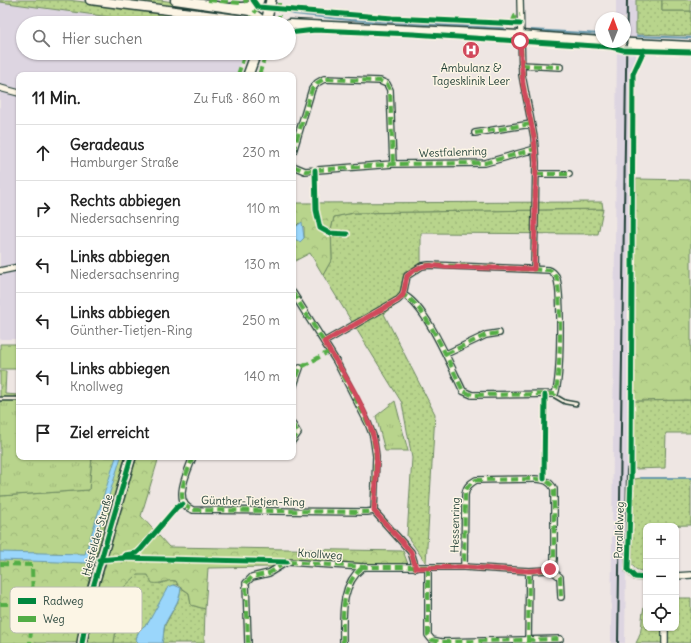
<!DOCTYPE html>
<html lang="de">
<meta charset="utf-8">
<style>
:root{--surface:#fff;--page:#f6f6f6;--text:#222;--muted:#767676;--line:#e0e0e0}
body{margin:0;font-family:Delius,sans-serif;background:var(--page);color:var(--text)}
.controls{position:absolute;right:12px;bottom:12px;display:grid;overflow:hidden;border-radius:8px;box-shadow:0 1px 3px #0004}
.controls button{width:36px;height:36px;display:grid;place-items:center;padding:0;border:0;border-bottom:1px solid var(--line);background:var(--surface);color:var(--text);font:20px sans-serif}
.compass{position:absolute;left:595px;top:12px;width:36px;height:36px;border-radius:50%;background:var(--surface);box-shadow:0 1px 3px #0004;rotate:1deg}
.stop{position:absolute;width:12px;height:12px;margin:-9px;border:3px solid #d1495b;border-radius:50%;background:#fff}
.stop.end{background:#d1495b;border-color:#fff;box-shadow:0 1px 4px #0008}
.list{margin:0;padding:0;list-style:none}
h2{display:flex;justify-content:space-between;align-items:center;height:52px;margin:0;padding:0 16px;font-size:17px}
h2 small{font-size:13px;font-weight:400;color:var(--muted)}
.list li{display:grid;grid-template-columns:26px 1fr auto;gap:12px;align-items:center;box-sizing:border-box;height:56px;padding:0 16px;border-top:1px solid var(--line)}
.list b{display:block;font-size:15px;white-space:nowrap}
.list p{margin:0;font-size:13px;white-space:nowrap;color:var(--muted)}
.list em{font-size:13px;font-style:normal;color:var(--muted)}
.icon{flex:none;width:22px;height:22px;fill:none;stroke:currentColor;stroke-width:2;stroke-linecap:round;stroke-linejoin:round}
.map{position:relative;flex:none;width:691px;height:643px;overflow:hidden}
.search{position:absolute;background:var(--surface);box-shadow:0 1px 3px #0004;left:16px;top:16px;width:280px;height:44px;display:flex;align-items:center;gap:10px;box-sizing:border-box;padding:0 14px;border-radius:22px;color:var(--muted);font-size:15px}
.panel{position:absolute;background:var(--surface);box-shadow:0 1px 3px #0004;left:16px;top:72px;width:280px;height:388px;border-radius:8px}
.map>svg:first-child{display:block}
</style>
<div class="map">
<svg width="691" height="643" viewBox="0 0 691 643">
<defs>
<pattern id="grass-dots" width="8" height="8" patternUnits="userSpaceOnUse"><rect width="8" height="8" fill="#b8d48c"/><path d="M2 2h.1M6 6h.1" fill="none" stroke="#9eb779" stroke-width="1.8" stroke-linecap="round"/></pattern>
<pattern id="forest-crowns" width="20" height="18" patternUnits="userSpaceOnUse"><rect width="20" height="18" fill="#b8d48c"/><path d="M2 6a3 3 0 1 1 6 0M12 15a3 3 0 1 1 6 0" fill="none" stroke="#9eb779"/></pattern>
<pattern id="park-tufts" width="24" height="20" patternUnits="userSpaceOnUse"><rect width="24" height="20" fill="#b8d48c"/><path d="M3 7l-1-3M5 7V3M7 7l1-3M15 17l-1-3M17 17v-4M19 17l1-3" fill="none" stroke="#9eb779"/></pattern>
</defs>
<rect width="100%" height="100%" fill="#eee6e3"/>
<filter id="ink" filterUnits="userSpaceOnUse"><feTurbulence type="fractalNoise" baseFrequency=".025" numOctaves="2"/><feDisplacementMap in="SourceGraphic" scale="8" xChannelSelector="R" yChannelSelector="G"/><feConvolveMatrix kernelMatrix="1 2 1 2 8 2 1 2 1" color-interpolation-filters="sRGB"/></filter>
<g filter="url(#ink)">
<path fill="#ddd5e1" d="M616 0H636V60L632 72 625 643H611L617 42H625V18H616Z
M0 2 154 23H23V53H243L237 75H19V339H0Z"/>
<path fill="url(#grass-dots)" stroke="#6c8860" d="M0 0H68L187 15 217 23H154L0 2Z
M113 0H160L229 10V14Z
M636 0H662V11H691V36L636 34Z
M603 209 598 234 421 233V262L404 273 400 292V302L384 314 435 414 426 563 407 536 412 458 402 403 323 275 332 259 331 230 334 217 353 213Z
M691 400V433H666L665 468 635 469 632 467 633 401Z
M641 478H691V525L646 526V571C638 571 635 570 631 563L633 483 635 479Z
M142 574 148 575 160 584 169 580 176 581 178 585H174L148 623 139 630 136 640 139 643H114L116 629 127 619C119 601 117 578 142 574Z
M181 588 189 593 191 605 205 609 204 643H162L165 625 177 603Z
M676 598H691V643H668L667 628H676Z
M646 602V628H662V643H636C645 628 639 618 646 602Z"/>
<path fill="url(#forest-crowns)" stroke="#6c8860" d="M662 0H691V11H662Z
M636 179 691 180V400L633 401Z
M602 202 603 209 353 213 334 217 331 230 332 259 323 275 310 253 293 262V238L298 240 304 238V227L299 223 293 229V203Z
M92 457H125L97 559 80 643H0V496L89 490Z
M137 457H159L141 516 169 547 403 551 408 564 333 563 286 559 271 567 208 568 205 609 191 605 189 593 178 585 176 581C167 579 161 585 152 583L148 575H137L122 589C121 598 119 607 128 613L127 619 116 629 114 643H87V628L106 546Z"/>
<path fill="url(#park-tufts)" stroke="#6c8860" d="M0 371H6L5 394 19 395V457H92L89 490 0 496Z
M395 401 408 451H385L376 416Z"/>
<path fill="#b8d48c" stroke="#6c8860" d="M0 344H19V369H0Z"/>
<path fill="#9ad6fb" stroke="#6999ab" d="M302 222 304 238 300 242 293 238V229Z
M116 457H121L88 563 0 560V552L85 554Z
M174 585 181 588C180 602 171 611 165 624 163 630 164 637 162 643H139L136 640 139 630 148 623 168 587Z"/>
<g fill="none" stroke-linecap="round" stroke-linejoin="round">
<path stroke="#6999ab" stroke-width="2" d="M285 11 294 14 350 20 504 28
M531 30 601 34
M637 36 691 38
M641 478H691"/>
<defs>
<path id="lane" d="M553 395 565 402 576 404
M0 399H19"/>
<path id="street" d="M520 0 522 75 534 137 536 162 534 269
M521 65 560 67
M0 88 19 93
M475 133 531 124
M293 152 312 89 317 83 324 79 380 81 387 84 390 90 393 164
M293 166 305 171 393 164 485 163 535 149
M536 174H569
M0 271 19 267
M293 293 336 361 368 423 373 436 376 456 374 511
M324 342 398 300 403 295 407 276 422 266 429 265 549 270C552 271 554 273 556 276 562 291 561 378 555 394L472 395 463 391C452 369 425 303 403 295
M446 354 486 335 499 333
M293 388 300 368
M293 425 298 433 293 440
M193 457C188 471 171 503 193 510L367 512 374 511 411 552 416 568
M630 470 628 570 635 577 646 578
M428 568V635L432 640 441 642 560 639
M550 569 560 577 561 597
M676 576 691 575
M665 628V643
M248 643 246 583 252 577 269 573 287 562 363 567H464L529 571 548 570 553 567 554 559V489C550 481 544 479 535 479L476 480C469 484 466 487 465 495L464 567
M343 643C343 616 340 585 363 567
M528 643 529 571"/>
<path id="secondary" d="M90 0 269 23
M175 0 250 11 266 23
M289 24 520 35 601 41
M613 42 691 46"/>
<path id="primary" d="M233 8 249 7 259 0
M266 23 271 0
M248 75 256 53
M82 643 89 601 131 457"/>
</defs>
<use href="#lane" stroke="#1f3d34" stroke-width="5.5"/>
<use href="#street" stroke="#1f3d34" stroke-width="8"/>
<use href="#secondary" stroke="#1f3d34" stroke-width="11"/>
<use href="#primary" stroke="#1f3d34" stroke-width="12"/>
<use href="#lane" stroke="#fcf5e5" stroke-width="2.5"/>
<use href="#street" stroke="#fcf5e5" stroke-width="5.5"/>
<use href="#secondary" stroke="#fcf5e5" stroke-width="8"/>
<use href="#primary" stroke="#fcf5e5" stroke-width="9"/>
<path stroke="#1f3d34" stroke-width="2" d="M618 643 627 0"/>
<path stroke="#52ad45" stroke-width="4" stroke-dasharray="8 4" stroke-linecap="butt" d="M208 0 240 3 248 0
M248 23 258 7
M279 23V0
M512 23 515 16 520 15
M520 35 523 85 534 137 536 162 534 269
M521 65 560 67
M238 75 245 53
M259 75 266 53
M475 133 531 124
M293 152 312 89 317 83 324 79 380 81 387 84 390 90 393 164
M293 166 305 171 393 164 485 163 535 149
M536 174H569
M293 293 336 361 368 423 373 436 376 456 374 511
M324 342 398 300 403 295 407 276 422 266 429 265 549 270C552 271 554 273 556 276 562 291 561 378 555 394L472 395 463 391C452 369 425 303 403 295
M446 354 486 335 499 333
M293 388 300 368 330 351
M293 425 298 433 293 440
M193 457C188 471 171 503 193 510L367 512 374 511 411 552 416 568
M0 564 32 565 33 604 30 643
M428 568V635L432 640 441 642 560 639
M550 569 560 577 561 597
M0 604H33
M248 643 246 583 252 577 269 573 287 562 363 567H464L529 571 548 570 553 567 554 559V489C550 481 544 479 535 479L476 480C469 484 466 487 465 495L464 567
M343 643C343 616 340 585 363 567
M528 643 529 571"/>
<defs>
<path id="cycleway" d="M253 0 258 7 392 18 520 24
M289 33 315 30 413 34 611 47 623 50 691 52
M644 50 633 74 631 476 628 570 635 577 646 578
M315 170 316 210 320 228 329 233 347 234
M544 479 545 395
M125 555 137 553 141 549 177 507 183 504
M99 560 121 558 287 562
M82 643 89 601 131 457"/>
</defs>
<use href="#cycleway" stroke="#fcf5e5" stroke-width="8"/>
<use href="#cycleway" stroke="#00873e" stroke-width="5"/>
</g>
</g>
<g fill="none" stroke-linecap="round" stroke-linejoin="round" filter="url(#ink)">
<path stroke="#d1495b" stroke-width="5" d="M520 41 523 85 534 137 536 162 534 269 445 267C430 264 419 264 407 276L403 295 398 300 324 342C343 371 372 416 376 450 378 469 375 491 374 511L411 552 416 568 464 567 529 571 550 569"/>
</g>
<defs>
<symbol id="hospital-disc" viewBox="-11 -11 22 22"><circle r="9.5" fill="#d1495b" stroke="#fcf5e5"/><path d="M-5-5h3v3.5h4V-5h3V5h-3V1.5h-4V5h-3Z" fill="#fff"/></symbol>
</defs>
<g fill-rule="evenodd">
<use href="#hospital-disc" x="461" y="40" width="20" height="20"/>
</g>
<g text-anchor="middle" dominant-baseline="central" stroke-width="3" stroke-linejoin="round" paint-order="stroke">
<g font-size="11" fill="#1f3d34" stroke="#fcf5e5">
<text x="471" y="68">Ambulanz &amp;<tspan x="471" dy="13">Tagesklinik Leer</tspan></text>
</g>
<g font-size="11" fill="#1f3d34" stroke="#fcf5e5">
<text transform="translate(453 152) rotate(-2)">Westfalenring</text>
<text transform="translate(253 501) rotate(1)">Günther-Tietjen-Ring</text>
<text transform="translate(455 525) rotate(-89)">Hessenring</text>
<text transform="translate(619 530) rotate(-88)">Parallelweg</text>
<text transform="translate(97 535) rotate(-74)">Heisfelder Straße</text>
<text transform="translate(320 554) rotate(4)">Knollweg</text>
</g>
</g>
<rect x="10" y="587" width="132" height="46" rx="6" fill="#fcf5e5" stroke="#babeb0" stroke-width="1"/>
<rect x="18" y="598" width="18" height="6" fill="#00873e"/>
<rect x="18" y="616" width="18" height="6" fill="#52ad45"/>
<g font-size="11" fill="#1f3d34">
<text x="43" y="605">Radweg</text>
<text x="43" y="623">Weg</text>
</g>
</svg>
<div class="controls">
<button>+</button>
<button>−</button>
<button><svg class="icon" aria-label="locate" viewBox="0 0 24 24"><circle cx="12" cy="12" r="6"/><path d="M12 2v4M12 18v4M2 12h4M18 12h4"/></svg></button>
</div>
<svg class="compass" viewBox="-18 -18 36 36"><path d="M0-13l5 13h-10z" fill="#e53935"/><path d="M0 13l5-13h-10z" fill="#767676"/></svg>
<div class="stop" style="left:520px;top:41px"></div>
<div class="stop end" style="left:550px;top:569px"></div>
<div class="search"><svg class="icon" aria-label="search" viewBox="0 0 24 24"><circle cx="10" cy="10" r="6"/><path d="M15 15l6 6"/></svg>Hier suchen</div>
<section class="panel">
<h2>11 Min.<small>Zu Fuß · 860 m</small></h2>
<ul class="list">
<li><svg class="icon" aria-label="ahead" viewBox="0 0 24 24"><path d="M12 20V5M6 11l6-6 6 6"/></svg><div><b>Geradeaus</b><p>Hamburger Straße</p></div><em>230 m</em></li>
<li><svg class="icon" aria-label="right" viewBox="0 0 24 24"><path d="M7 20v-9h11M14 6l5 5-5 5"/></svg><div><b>Rechts abbiegen</b><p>Niedersachsenring</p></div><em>110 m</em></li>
<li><svg class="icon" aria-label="left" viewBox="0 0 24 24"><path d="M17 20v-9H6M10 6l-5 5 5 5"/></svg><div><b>Links abbiegen</b><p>Niedersachsenring</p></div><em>130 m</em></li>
<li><svg class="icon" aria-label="left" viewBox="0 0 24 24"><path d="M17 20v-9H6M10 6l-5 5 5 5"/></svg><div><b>Links abbiegen</b><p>Günther-Tietjen-Ring</p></div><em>250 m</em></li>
<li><svg class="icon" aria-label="left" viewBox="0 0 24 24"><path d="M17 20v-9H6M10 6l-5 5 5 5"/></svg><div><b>Links abbiegen</b><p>Knollweg</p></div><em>140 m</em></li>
<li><svg class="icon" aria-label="arrive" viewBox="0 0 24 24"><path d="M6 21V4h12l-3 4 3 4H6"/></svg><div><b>Ziel erreicht</b></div></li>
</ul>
</section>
</div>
